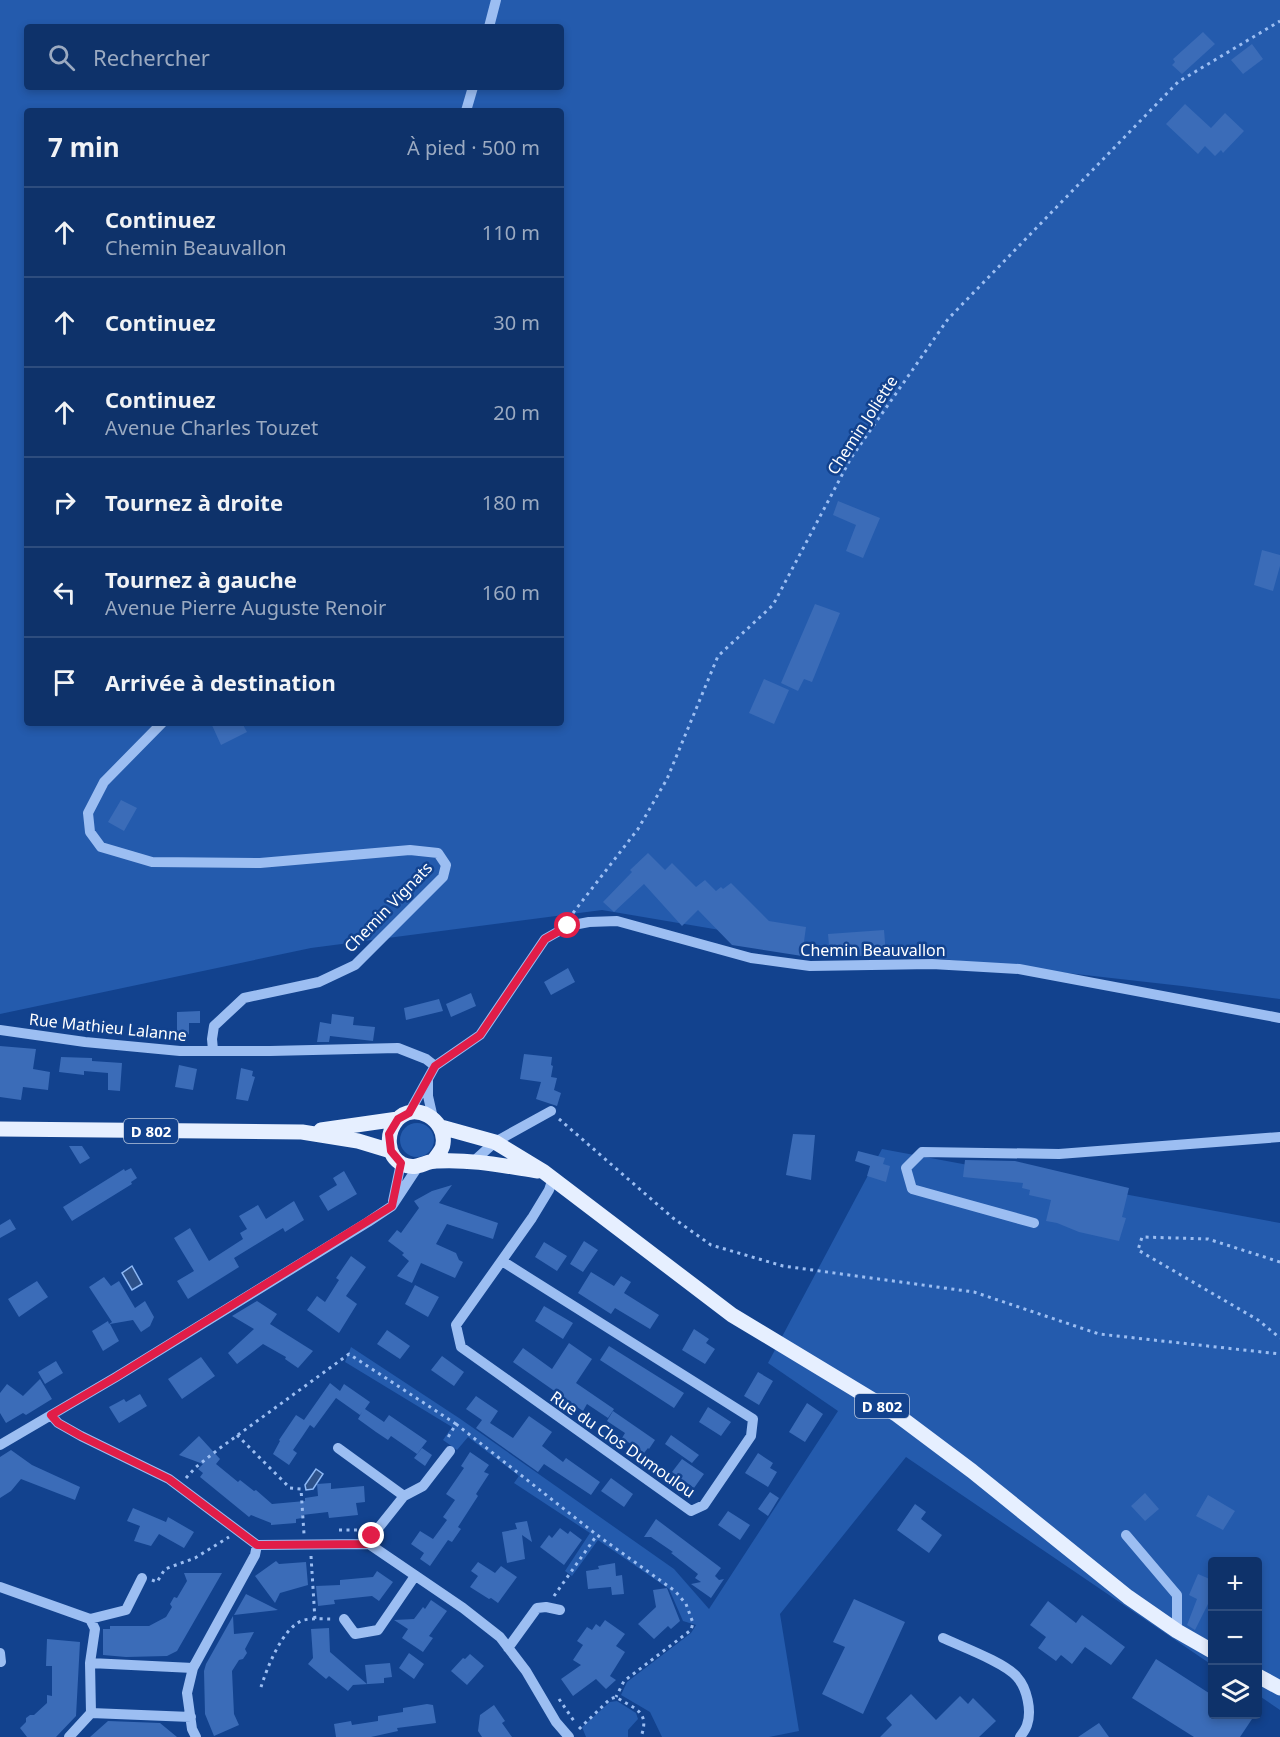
<!DOCTYPE html>
<html lang="fr">
<meta charset="utf-8">
<style>
:root{--surface:#0e326a;--page:#1c3e72;--text:#f1f3f6;--muted:#9baac1;--line:#2e4d7e}
body{margin:0;font-family:"Noto Sans",sans-serif;background:var(--page);color:var(--text)}
.controls{position:absolute;right:18px;bottom:18px;display:grid;overflow:hidden;border-radius:6px;box-shadow:0 3px 9px #0003}
.controls button{width:54px;height:54px;display:grid;place-items:center;padding:0;border:0;border-bottom:2px solid var(--line);background:var(--surface);color:var(--text);font:30px sans-serif}
.stop{position:absolute;width:18px;height:18px;margin:-14px;border:4px solid #e11d48;border-radius:50%;background:#fff}
.stop.end{background:#e11d48;border-color:#fff;box-shadow:0 2px 6px #0008}
.list{margin:0;padding:0;list-style:none}
h2{display:flex;justify-content:space-between;align-items:center;height:78px;margin:0;padding:0 24px;font-size:26px}
h2 small{font-size:20px;font-weight:400;color:var(--muted)}
.list li{display:grid;grid-template-columns:39px 1fr auto;gap:18px;align-items:center;box-sizing:border-box;height:90px;padding:0 24px;border-top:2px solid var(--line)}
.list b{display:block;font-size:22px;white-space:nowrap}
.list p{margin:0;font-size:20px;white-space:nowrap;color:var(--muted)}
.list em{font-size:20px;font-style:normal;color:var(--muted)}
.icon{flex:none;width:33px;height:33px;fill:none;stroke:currentColor;stroke-width:2;stroke-linecap:round;stroke-linejoin:round}
.map{position:relative;flex:none;width:1280px;height:1737px;overflow:hidden}
.search{position:absolute;background:var(--surface);box-shadow:0 3px 9px #0003;left:24px;top:24px;width:540px;height:66px;display:flex;align-items:center;gap:15px;box-sizing:border-box;padding:0 21px;border-radius:6px;color:var(--muted);font-size:22px}
.panel{position:absolute;background:var(--surface);box-shadow:0 3px 9px #0003;left:24px;top:108px;width:540px;height:618px;border-radius:6px}
.map>svg:first-child{display:block}
</style>
<div class="map">
<svg width="1280" height="1737" viewBox="0 0 1280 1737">
<rect width="100%" height="100%" fill="#12428e"/>
<path fill="#245bad" fill-rule="evenodd" d="M0 0H1280V999L1182 986 790 942 602 910 311 948 0 1014ZM27 27H561V87H27ZM27 111H561V723H27Z
M400 1140a17 17 0 1 1 34 0a17 17 0 1 1-34 0Z
M882 1149 1280 1223V1710L1258 1695V1562H1212V1665L906 1457 780 1614 799 1731 769 1737H662L650 1712 621 1695 627 1682 691 1633 696 1625 683 1621 669 1589 598 1540 572 1576 565 1571 590 1533 514 1483 519 1476 468 1437 457 1450 443 1440 452 1427 345 1362 351 1347 459 1418 674 1569 709 1609 838 1411 768 1363Z
M617 1701 636 1713 638 1719 628 1730V1737H586L582 1727 610 1702Z"/>
<path fill="#2d5189" stroke="#8db8f5" stroke-width="1.5" d="M132 1266 142 1284 132 1290 122 1273Z
M316 1469 323 1474 313 1489 306 1490 305 1485Z"/>
<path fill="#3b6cb8" d="M1203 32 1215 44 1182 74 1172 65 1175 62 1173 59Z
M1252 44 1263 59 1243 74 1231 60Z
M1185 104 1211 128 1225 113 1244 131 1223 153 1221 150 1215 156 1205 146 1198 154 1166 124Z
M838 501 880 518 863 558 846 551 856 525 833 515Z
M1262 550 1280 555V566L1273 591 1254 585Z
M815 604 840 613 812 682 804 679 798 691 781 683Z
M764 679 789 690 774 724 749 713Z
M211 723H242L247 732 221 745Z
M121 800 137 808 124 831 108 822Z
M648 853 665 870 672 863 696 887 705 880 716 891 721 887 723 889 731 883 769 921 806 927 802 956 732 945 698 910 682 926 644 884 614 912 603 902 632 872 630 870Z
M884 930 886 955 830 957 828 934Z
M568 968 575 982 551 995 544 982Z
M471 993 476 1006 451 1017 446 1004Z
M439 999 443 1011 406 1020 404 1008Z
M200 1011V1023H189V1034L177 1042V1012Z
M332 1014 354 1017 353 1025 375 1027 373 1041 330 1036 329 1042H317L320 1022 331 1024Z
M0 1046 36 1049 33 1069 50 1072 48 1090 23 1087 21 1100 0 1097Z
M524 1054 552 1057 551 1065 553 1066 551 1077 557 1078 554 1090 561 1093 557 1106 536 1099 541 1082 520 1079Z
M61 1057 92 1058V1061L122 1063 120 1091 108 1090V1073L84 1071V1075L59 1072Z
M179 1065 197 1069 193 1090 175 1087Z
M241 1068 253 1071 252 1076 255 1077 248 1101 236 1099Z
M793 1134 815 1135 811 1180 786 1175Z
M69 1146H82L90 1158 80 1164Z
M858 1151 885 1158 883 1164 890 1166 886 1182 867 1176 870 1166 855 1161Z
M965 1160 1015 1161 1129 1188 1122 1217 1126 1218 1119 1241 1079 1232 1057 1223 1046 1221 1051 1200 1029 1195 1030 1190 1022 1188 1023 1183 963 1177Z
M131 1168 137 1178 131 1182 132 1184 72 1221 63 1207 124 1169 125 1171Z
M344 1171 357 1194 328 1211 319 1196 337 1185 333 1178Z
M452 1185 439 1203 498 1223 493 1239 447 1224 436 1244 456 1253 459 1260 463 1262 455 1278 421 1263 412 1283 397 1276 409 1261 402 1255 404 1253 388 1241 397 1230 401 1233 419 1208 414 1201 432 1191Z
M294 1201 304 1220 285 1232 283 1228 234 1258 239 1267 188 1299 177 1281 194 1271 174 1238 190 1228 209 1261 243 1239 240 1233 247 1229 239 1216 258 1205 266 1219Z
M10 1219 16 1229 0 1238V1225Z
M584 1241 598 1250 583 1272 570 1264Z
M544 1242 567 1256 557 1271 535 1257Z
M351 1256 366 1267 346 1296 357 1304 339 1333 307 1310 317 1296 325 1302 339 1280 336 1278Z
M591 1272 614 1286 621 1276 631 1282 624 1293 659 1315 650 1329 615 1308 611 1314 578 1293Z
M104 1277 111 1286 119 1281 135 1308 145 1301 154 1317 150 1326 141 1332 133 1320 110 1324 119 1341 103 1351 92 1331 108 1321 109 1324 112 1322 89 1287Z
M37 1281 48 1297 19 1317 8 1299Z
M415 1285 439 1297 428 1317 405 1304Z
M257 1301 277 1314 270 1324 313 1351 298 1368 285 1359 286 1357 263 1344 237 1364 228 1353 254 1329 232 1316Z
M544 1306 573 1323 563 1339 535 1321Z
M694 1329 709 1339 706 1343 715 1349 705 1364 682 1350Z
M387 1330 410 1346 400 1359 377 1344Z
M569 1343 592 1359 576 1383 614 1409 608 1418 587 1404 583 1411 513 1362 523 1348 552 1369Z
M609 1346 684 1393 674 1408 600 1360Z
M442 1356 464 1372 454 1386 431 1370Z
M201 1357 215 1376 182 1399 168 1379Z
M56 1361 63 1373 45 1384 38 1372Z
M758 1372 773 1381 759 1405 744 1396Z
M40 1379 52 1399 26 1415 23 1413 6 1423 0 1413V1393L7 1384 23 1396Z
M330 1383 340 1391 344 1384 370 1402 365 1409 384 1422 389 1415 427 1441 417 1454 391 1436 388 1440 376 1432 358 1419 362 1412 360 1415 336 1398 314 1428 310 1425 302 1437 293 1450 297 1453 289 1465 273 1454 280 1441 279 1440 296 1415 304 1420Z
M140 1394 147 1406 119 1423 109 1407 124 1399 126 1402Z
M476 1396 498 1411 490 1423 513 1438 529 1416 552 1432 542 1446 563 1462 566 1458 600 1482 591 1495 544 1464 538 1472 476 1428 482 1420 466 1409Z
M807 1403 823 1414 805 1442 789 1432Z
M708 1407 731 1422 721 1436 699 1422Z
M613 1411 655 1440 649 1449 648 1448 644 1453 622 1438 625 1433 607 1421Z
M671 1435 699 1455 692 1463 665 1444Z
M199 1436 220 1459 216 1464 238 1482 240 1480 254 1491 256 1490 272 1504 305 1501V1498L318 1496 317 1484 331 1483V1489L364 1486 365 1502 356 1503 358 1515 329 1518 328 1512 302 1515V1518L296 1519V1523L271 1525V1523L251 1515 249 1517 200 1477 203 1473 198 1469 203 1464 179 1455Z
M422 1448 432 1455 425 1466 414 1458Z
M11 1450 32 1465 80 1487 75 1500 21 1479 11 1491 0 1498V1457Z
M470 1452 489 1465 484 1472 489 1474 476 1494 478 1496 458 1527 461 1529 452 1542 448 1540 430 1566 420 1559 424 1553 411 1544 420 1531 433 1539 447 1520 443 1517 455 1500 446 1494 464 1468 461 1466Z
M758 1453 773 1463 770 1468 777 1472 768 1487 745 1473Z
M682 1459 704 1474 694 1488 672 1472Z
M611 1478 633 1494 624 1507 601 1491Z
M770 1492 779 1498 768 1516 758 1509Z
M1145 1493 1159 1509 1145 1521 1131 1506Z
M1208 1495 1235 1511 1223 1530 1196 1516Z
M915 1504 926 1512 921 1519 942 1535 929 1553 897 1530Z
M133 1508 166 1522 168 1517 194 1532 184 1548 159 1534 151 1546 134 1541 140 1526 127 1521Z
M728 1511 750 1525 740 1540 718 1525Z
M656 1519 721 1568 715 1576 719 1580 724 1579 711 1598 691 1584 701 1582 695 1578 698 1574 671 1553 673 1552 651 1537H644Z
M527 1521 532 1542 522 1535 525 1559 507 1563 502 1532 517 1529 515 1523Z
M560 1528 568 1534 570 1531 582 1540 564 1565 540 1547 549 1535 552 1538Z
M276 1561 279 1564 306 1562 308 1585 280 1593 275 1603 255 1576Z
M478 1562 495 1573 501 1566 517 1577 498 1603 491 1598 489 1599 470 1587 478 1576 471 1571Z
M615 1563 616 1576 622 1575 624 1594 612 1595 611 1587 588 1589 586 1571 599 1569 598 1566Z
M377 1571 393 1582 379 1601 372 1596 334 1600 335 1604 318 1606 316 1586 340 1585V1580L373 1577Z
M184 1573H222L177 1651 167 1656 126 1657 103 1655V1629H110V1626H149L166 1617 172 1607 170 1604 174 1597 177 1598 187 1581Z
M1198 1574 1212 1580V1596L1195 1630 1187 1625 1197 1599 1189 1595Z
M667 1588 680 1621 671 1629 668 1626 654 1639 638 1624 656 1607 653 1590Z
M246 1594 278 1610 234 1615Z
M854 1599 905 1622 863 1714 822 1694 845 1647 833 1642Z
M431 1600 447 1611 429 1636 433 1638 423 1652 402 1638 408 1629 394 1620 414 1619 423 1607 425 1609Z
M1048 1601 1076 1623 1082 1615 1125 1647 1111 1665 1085 1647 1072 1664 1061 1655 1056 1661 1038 1648 1046 1637 1030 1625Z
M233 1616 234 1634 254 1632 245 1649 247 1653 243 1659 239 1660 232 1671 234 1714 239 1725 214 1736 205 1714 204 1671 206 1664Z
M605 1620 625 1634 616 1646 625 1652 610 1676 616 1680 606 1689 596 1679 573 1696 561 1679 581 1665 573 1660 583 1645 577 1641 587 1627 592 1630 596 1624 600 1627Z
M329 1628 330 1652 367 1684 365 1665 390 1663 392 1677 384 1678V1683L353 1685 348 1691 329 1676 326 1679 308 1664 313 1658 311 1629Z
M47 1639 80 1642 76 1716 56 1737H27L20 1728 26 1722V1718L30 1715H34L47 1703V1695L52 1696V1666H46Z
M409 1653 424 1664 414 1679 399 1668Z
M470 1654 484 1666 467 1685 451 1671 463 1658 465 1659Z
M1156 1659 1212 1695V1714H1244L1252 1719 1240 1737H1194L1132 1698Z
M911 1694 936 1720 960 1696 968 1704 973 1698 996 1721 979 1737H880L892 1725 886 1718Z
M427 1704 433 1705 436 1723 397 1728 398 1731 371 1737H336L334 1724 351 1721 352 1725 378 1721V1716L403 1712V1708Z
M494 1705 505 1721 502 1723 512 1737H482L478 1731 480 1715Z
M108 1721 160 1723 177 1737H90Z
M1099 1723 1109 1737H1078Z"/>
<g fill="none" stroke-linecap="round" stroke-linejoin="round">
<path stroke="#9cbef2" stroke-width="3" stroke-dasharray="3 4.5" stroke-linecap="butt" d="M573 913 638 829 667 779 718 656 773 605 851 458 948 319 1178 82 1280 21
M559 1119 673 1218 711 1245 783 1266 974 1292 1099 1334 1280 1354
M1280 1262 1208 1239 1142 1237 1138 1250 1258 1320 1280 1338
M456 1424 597 1535 675 1591 686 1604 693 1623 691 1630 624 1681 616 1697
M237 1435 290 1488 301 1489 304 1534
M186 1478 196 1467 220 1448 349 1354 456 1424 447 1439
M339 1530H363
M311 1556 315 1620
M152 1580 157 1582 165 1569 195 1558 229 1537
M554 1596 597 1535
M261 1687C267 1668 283 1626 304 1620 313 1618 324 1619 333 1619
M559 1699 574 1721
M579 1729 610 1699 616 1697C636 1710 650 1711 641 1737"/>
<path stroke="#9cbef2" stroke-width="10" d="M489 27 496 0
M466 111 473 87
M162 723 104 782 88 813 90 832 101 847 152 862 260 863 410 850 438 853 446 865 443 877 355 965 319 982 244 998 214 1026 212 1039 213 1050
M0 1030 85 1042 180 1051H270L398 1048 426 1059 435 1066
M428 1080V1096L433 1118
M409 1113 435 1066 480 1035 545 939 568 926 589 922 617 921 751 958 810 966 932 964 1019 969 1280 1018
M474 1161 495 1142 551 1111
M393 1201 401 1163
M1034 1223 912 1189 906 1168 922 1152 1059 1154 1280 1137
M502 1261 753 1419 751 1436 704 1505 691 1511 461 1347 456 1325 532 1218 549 1190 553 1178
M51 1415 58 1423 81 1436 169 1479 257 1545 369 1544 463 1608 500 1637 526 1671 556 1722 569 1737
M0 1445 116 1377 368 1222 392 1206 417 1168
M338 1448 404 1496 372 1536 369 1544
M404 1496 423 1486 450 1451
M1126 1535 1177 1595V1631
M0 1587 90 1619 95 1629 90 1663
M90 1619 126 1610 142 1578
M344 1619 355 1634 378 1630 415 1576
M943 1638C960 1646 1006 1663 1017 1677 1027 1688 1032 1711 1027 1725 1026 1729 1022 1734 1020 1737
M508 1648 537 1608 546 1607 560 1610
M0 1653 1 1662
M191 1717 91 1713 90 1663 193 1668
M69 1737 91 1713
M196 1737 192 1729 187 1693 193 1668 255 1555 257 1545"/>
<path stroke="#e6efff" stroke-width="15" d="M441 1127 495 1142 544 1172 732 1315 896 1414 972 1471 1128 1597 1177 1631 1212 1651
M0 1129 302 1132 358 1141 391 1151
M321 1130 398 1119
M434 1160C437 1156 443 1149 443 1144 447 1120 414 1100 397 1120 386 1133 386 1155 402 1164 417 1171 424 1161 437 1161 471 1159 505 1166 538 1171
M1258 1676 1280 1688"/>
</g>
<g fill="none" stroke-linecap="round" stroke-linejoin="round">
<path stroke="#e11d48" stroke-width="8" d="M372 1536 369 1544 257 1545 169 1479 81 1436 58 1423 51 1415 116 1377 392 1206 401 1163 391 1151 389 1134 398 1119 409 1113 435 1066 480 1035 545 939 568 926"/>
</g>
<g text-anchor="middle" dominant-baseline="central" stroke-width="5" stroke-linejoin="round" paint-order="stroke">
<g fill="#12428e" stroke="#b8c6dd" stroke-width="1.5">
<rect x="124" y="1119" width="54" height="24" rx="4.5"/>
<rect x="855" y="1394" width="54" height="24" rx="4.5"/>
</g>
<g font-size="15" font-weight="bold" fill="#fff">
<text x="151" y="1131">D 802</text>
<text x="882" y="1406">D 802</text>
</g>
<g font-size="16" fill="#fff" stroke="#12428e">
<text transform="translate(862 425) rotate(-57)">Chemin Joliette</text>
<text transform="translate(388 907) rotate(-46)">Chemin Vignats</text>
<text x="873" y="950">Chemin Beauvallon</text>
<text transform="translate(108 1027) rotate(6)">Rue Mathieu Lalanne</text>
<text transform="translate(623 1444) rotate(35)">Rue du Clos Dumoulou</text>
</g>
</g>
</svg>
<div class="controls">
<button>+</button>
<button>−</button>
<button><svg class="icon" aria-label="layers" viewBox="0 0 24 24"><path d="M12 4l9 5-9 5-9-5zM3 14l9 5 9-5"/></svg></button>
</div>
<div class="stop" style="left:568px;top:926px"></div>
<div class="stop end" style="left:372px;top:1536px"></div>
<div class="search"><svg class="icon" aria-label="search" viewBox="0 0 24 24"><circle cx="10" cy="10" r="6"/><path d="M15 15l6 6"/></svg>Rechercher</div>
<section class="panel">
<h2>7 min<small>À pied · 500 m</small></h2>
<ul class="list">
<li><svg class="icon" aria-label="ahead" viewBox="0 0 24 24"><path d="M12 20V5M6 11l6-6 6 6"/></svg><div><b>Continuez</b><p>Chemin Beauvallon</p></div><em>110 m</em></li>
<li><svg class="icon" aria-label="ahead" viewBox="0 0 24 24"><path d="M12 20V5M6 11l6-6 6 6"/></svg><div><b>Continuez</b></div><em>30 m</em></li>
<li><svg class="icon" aria-label="ahead" viewBox="0 0 24 24"><path d="M12 20V5M6 11l6-6 6 6"/></svg><div><b>Continuez</b><p>Avenue Charles Touzet</p></div><em>20 m</em></li>
<li><svg class="icon" aria-label="right" viewBox="0 0 24 24"><path d="M7 20v-9h11M14 6l5 5-5 5"/></svg><div><b>Tournez à droite</b></div><em>180 m</em></li>
<li><svg class="icon" aria-label="left" viewBox="0 0 24 24"><path d="M17 20v-9H6M10 6l-5 5 5 5"/></svg><div><b>Tournez à gauche</b><p>Avenue Pierre Auguste Renoir</p></div><em>160 m</em></li>
<li><svg class="icon" aria-label="arrive" viewBox="0 0 24 24"><path d="M6 21V4h12l-3 4 3 4H6"/></svg><div><b>Arrivée à destination</b></div></li>
</ul>
</section>
</div>
